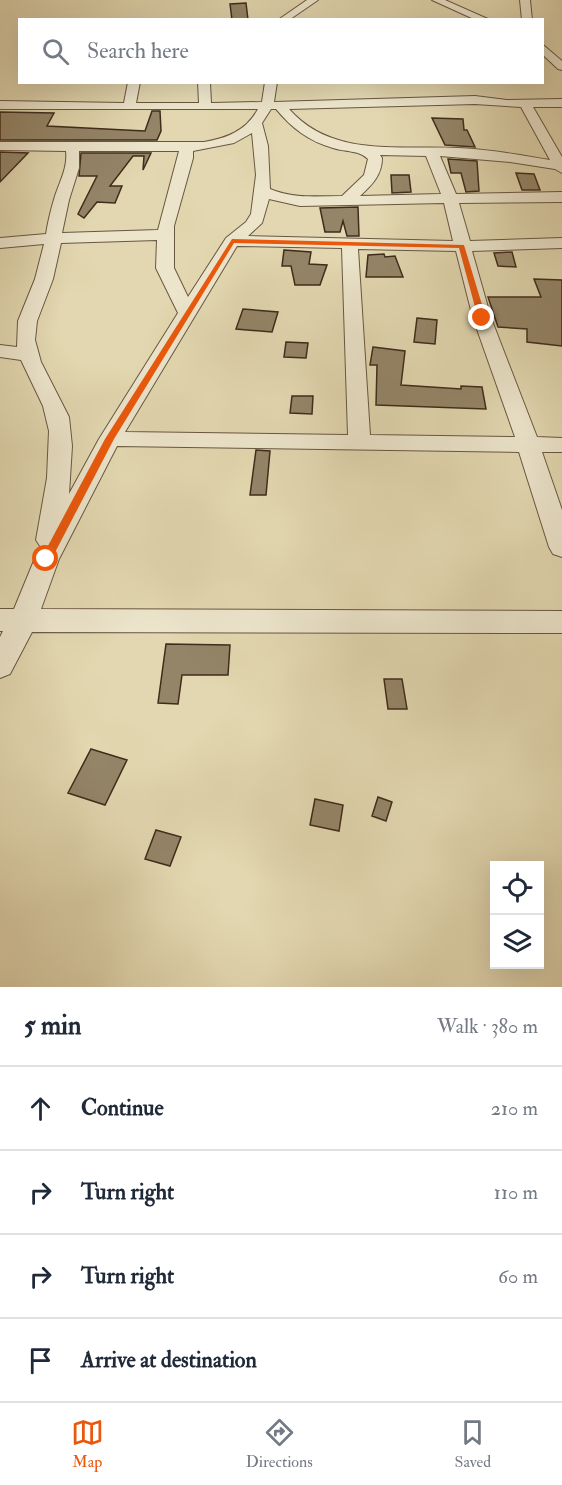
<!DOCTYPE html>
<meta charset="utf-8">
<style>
:root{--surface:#fff;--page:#f2f2f3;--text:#1f2937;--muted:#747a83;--line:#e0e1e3;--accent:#ea580c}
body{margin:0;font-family:"IM FELL Double Pica",serif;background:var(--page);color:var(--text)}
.controls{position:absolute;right:18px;bottom:18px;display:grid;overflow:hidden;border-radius:0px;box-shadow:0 6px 24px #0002}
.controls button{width:54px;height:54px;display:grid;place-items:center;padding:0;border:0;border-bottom:2px solid var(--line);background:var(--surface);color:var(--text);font:30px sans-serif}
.stop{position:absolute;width:18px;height:18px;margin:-14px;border:4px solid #ea580c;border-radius:50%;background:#fff}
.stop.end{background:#ea580c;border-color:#fff;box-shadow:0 2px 6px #0008}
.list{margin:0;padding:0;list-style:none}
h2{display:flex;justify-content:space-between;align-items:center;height:78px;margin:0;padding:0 24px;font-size:26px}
h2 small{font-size:20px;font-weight:400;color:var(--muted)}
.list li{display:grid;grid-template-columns:39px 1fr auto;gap:18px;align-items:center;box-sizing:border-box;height:84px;padding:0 24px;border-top:2px solid var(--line)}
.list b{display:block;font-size:22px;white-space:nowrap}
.list em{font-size:20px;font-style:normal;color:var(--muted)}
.icon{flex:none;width:33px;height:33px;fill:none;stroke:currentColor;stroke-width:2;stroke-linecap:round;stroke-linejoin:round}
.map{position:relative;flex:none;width:562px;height:987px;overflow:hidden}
.search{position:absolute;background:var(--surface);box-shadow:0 6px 24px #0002;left:18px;right:18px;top:18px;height:66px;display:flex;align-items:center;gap:15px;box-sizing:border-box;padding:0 21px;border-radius:0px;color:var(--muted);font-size:22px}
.sheet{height:414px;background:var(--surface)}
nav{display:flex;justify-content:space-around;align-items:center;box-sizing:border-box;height:84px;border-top:2px solid var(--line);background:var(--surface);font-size:16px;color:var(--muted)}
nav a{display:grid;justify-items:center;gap:3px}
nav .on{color:var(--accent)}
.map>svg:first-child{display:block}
</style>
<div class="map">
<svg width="562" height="987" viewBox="0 0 562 987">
<rect width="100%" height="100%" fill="#e2d7b0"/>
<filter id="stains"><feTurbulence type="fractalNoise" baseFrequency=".00333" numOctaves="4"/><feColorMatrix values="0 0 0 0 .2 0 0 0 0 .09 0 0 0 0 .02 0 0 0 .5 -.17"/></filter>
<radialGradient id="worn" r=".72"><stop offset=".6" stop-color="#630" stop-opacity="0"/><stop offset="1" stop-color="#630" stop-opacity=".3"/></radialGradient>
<path fill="#948568" stroke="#3f2c1b" stroke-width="1.5" d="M246 3 248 20H232L230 4Z
M152 111H160L161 131 157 140H0V112L54 113 47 126 145 131Z
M432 118 463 119 464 130H467L475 147 445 145Z
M0 152 28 153 0 182Z
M81 153H151L143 170 144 156H133L110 186H122L115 203 97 202 84 218 78 214 97 176H79Z
M448 159 477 161 479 191 466 192 461 173H451Z
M516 173 534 174 540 190H522Z
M391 175H409L411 192 392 193Z
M358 207 359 236H347L343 221 340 232H325L320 208Z
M284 250 311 252 309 264 327 265 320 285H295L291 266H282Z
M512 252 516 267 498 266 494 253Z
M384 254 385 257 395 256 403 277H366L368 255Z
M534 279 562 280V346L527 342V329L498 327 488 297H541Z
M243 309 278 312 272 332 236 329Z
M417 318 437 320 435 344 414 342Z
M286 342 308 343 306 358 284 357Z
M373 347 405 351 401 385 461 389V386L482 387 486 409 376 405 377 365H370Z
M292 396H313L312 414 290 413Z
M256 450 270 451 266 495H250Z
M166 644 230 645 228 675H182L178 704 158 703Z
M384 679H402L407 709H388Z
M91 749 127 760 105 805 68 793Z
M378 797 392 802 386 821 372 816Z
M315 799 343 805 339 831 310 825Z
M156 830 181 837 170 866 145 859Z"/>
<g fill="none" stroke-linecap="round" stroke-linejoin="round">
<defs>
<path id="minor" d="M307 0H318L289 20H278Z
M432 0H445L490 20H476Z
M520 0H530L532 20H522Z
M542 44 562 61V70L558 69 542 54Z
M128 82H140L136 103H199L198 82H210L211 103 262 102 265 82H277L274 102 475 96 507 100 562 99V107H533L562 157V173L555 169 510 162 440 156 456 194 562 192V202L459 203 470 241 562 238V248L472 251 491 318 537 437 562 438V452H542L562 510V557L553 554 549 547 519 452 117 446 59 559 41 609 562 611V633L32 632 10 674 0 678V637L3 631H0V609H14L40 546 36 540 47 478 49 431 43 406 21 360 0 357V345L17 347 18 321 35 279 44 244 0 248V238L46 234C48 221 51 209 55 196 60 181 68 167 66 151L0 150V142H204C227 138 246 131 258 109H0V101L124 103ZM475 104 521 107 550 160C519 155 489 149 458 148 399 145 332 158 289 109ZM271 109H276C292 128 308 141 333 148 345 152 359 150 368 159L364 175 342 196C317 196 293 199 270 189L268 146 262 123ZM252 133 256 175 251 214 246 222 226 238 188 297 174 268V226L193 158V151L234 143ZM79 151H179L158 230 62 233 69 200 79 168ZM380 155 426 156 441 194 360 196C372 185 382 175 382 158ZM269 199 300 206 444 203 453 241 248 236 262 223ZM157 240 156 268 178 313 99 439 69 494 72 446 69 417 41 362 35 340 37 321 53 279 61 243ZM237 246 342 248 348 435 125 432ZM358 249 456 251 473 318 515 437 370 435Z"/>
</defs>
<use href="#minor" stroke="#685740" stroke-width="2"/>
<use href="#minor" fill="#ece5cc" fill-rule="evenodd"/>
</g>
<path fill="#ea580c" d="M232 239 464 245 486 318 482 320 478 318 459 248 234 243 114 439 50 562H42L41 559 105 439Z"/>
<rect width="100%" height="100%" filter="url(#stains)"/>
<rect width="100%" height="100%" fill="url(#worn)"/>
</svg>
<div class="controls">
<button><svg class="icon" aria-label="locate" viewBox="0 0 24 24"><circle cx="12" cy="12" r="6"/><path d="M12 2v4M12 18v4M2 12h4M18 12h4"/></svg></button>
<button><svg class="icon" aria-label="layers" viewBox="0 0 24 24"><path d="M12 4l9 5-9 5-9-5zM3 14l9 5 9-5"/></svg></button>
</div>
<div class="stop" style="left:46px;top:559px"></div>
<div class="stop end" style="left:482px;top:318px"></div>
<div class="search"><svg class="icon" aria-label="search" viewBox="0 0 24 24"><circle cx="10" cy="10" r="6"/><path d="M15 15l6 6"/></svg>Search here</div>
</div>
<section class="sheet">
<h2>5 min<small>Walk · 380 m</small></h2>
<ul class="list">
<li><svg class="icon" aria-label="ahead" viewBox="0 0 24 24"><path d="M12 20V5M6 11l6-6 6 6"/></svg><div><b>Continue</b></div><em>210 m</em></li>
<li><svg class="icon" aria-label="right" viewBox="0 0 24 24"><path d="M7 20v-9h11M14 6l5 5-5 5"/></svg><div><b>Turn right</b></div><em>110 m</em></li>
<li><svg class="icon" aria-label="right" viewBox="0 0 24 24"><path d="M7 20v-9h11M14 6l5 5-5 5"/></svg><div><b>Turn right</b></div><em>60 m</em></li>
<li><svg class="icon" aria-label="arrive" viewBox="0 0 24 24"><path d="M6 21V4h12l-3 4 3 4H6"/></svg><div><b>Arrive at destination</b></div></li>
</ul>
</section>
<nav>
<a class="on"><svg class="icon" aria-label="map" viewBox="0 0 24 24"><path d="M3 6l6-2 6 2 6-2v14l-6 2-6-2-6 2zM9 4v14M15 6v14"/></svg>Map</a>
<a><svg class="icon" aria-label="directions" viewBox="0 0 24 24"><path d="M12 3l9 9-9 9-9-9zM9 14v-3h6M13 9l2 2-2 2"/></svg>Directions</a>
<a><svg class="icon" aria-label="saved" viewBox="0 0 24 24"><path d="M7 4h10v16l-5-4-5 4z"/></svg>Saved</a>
</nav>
